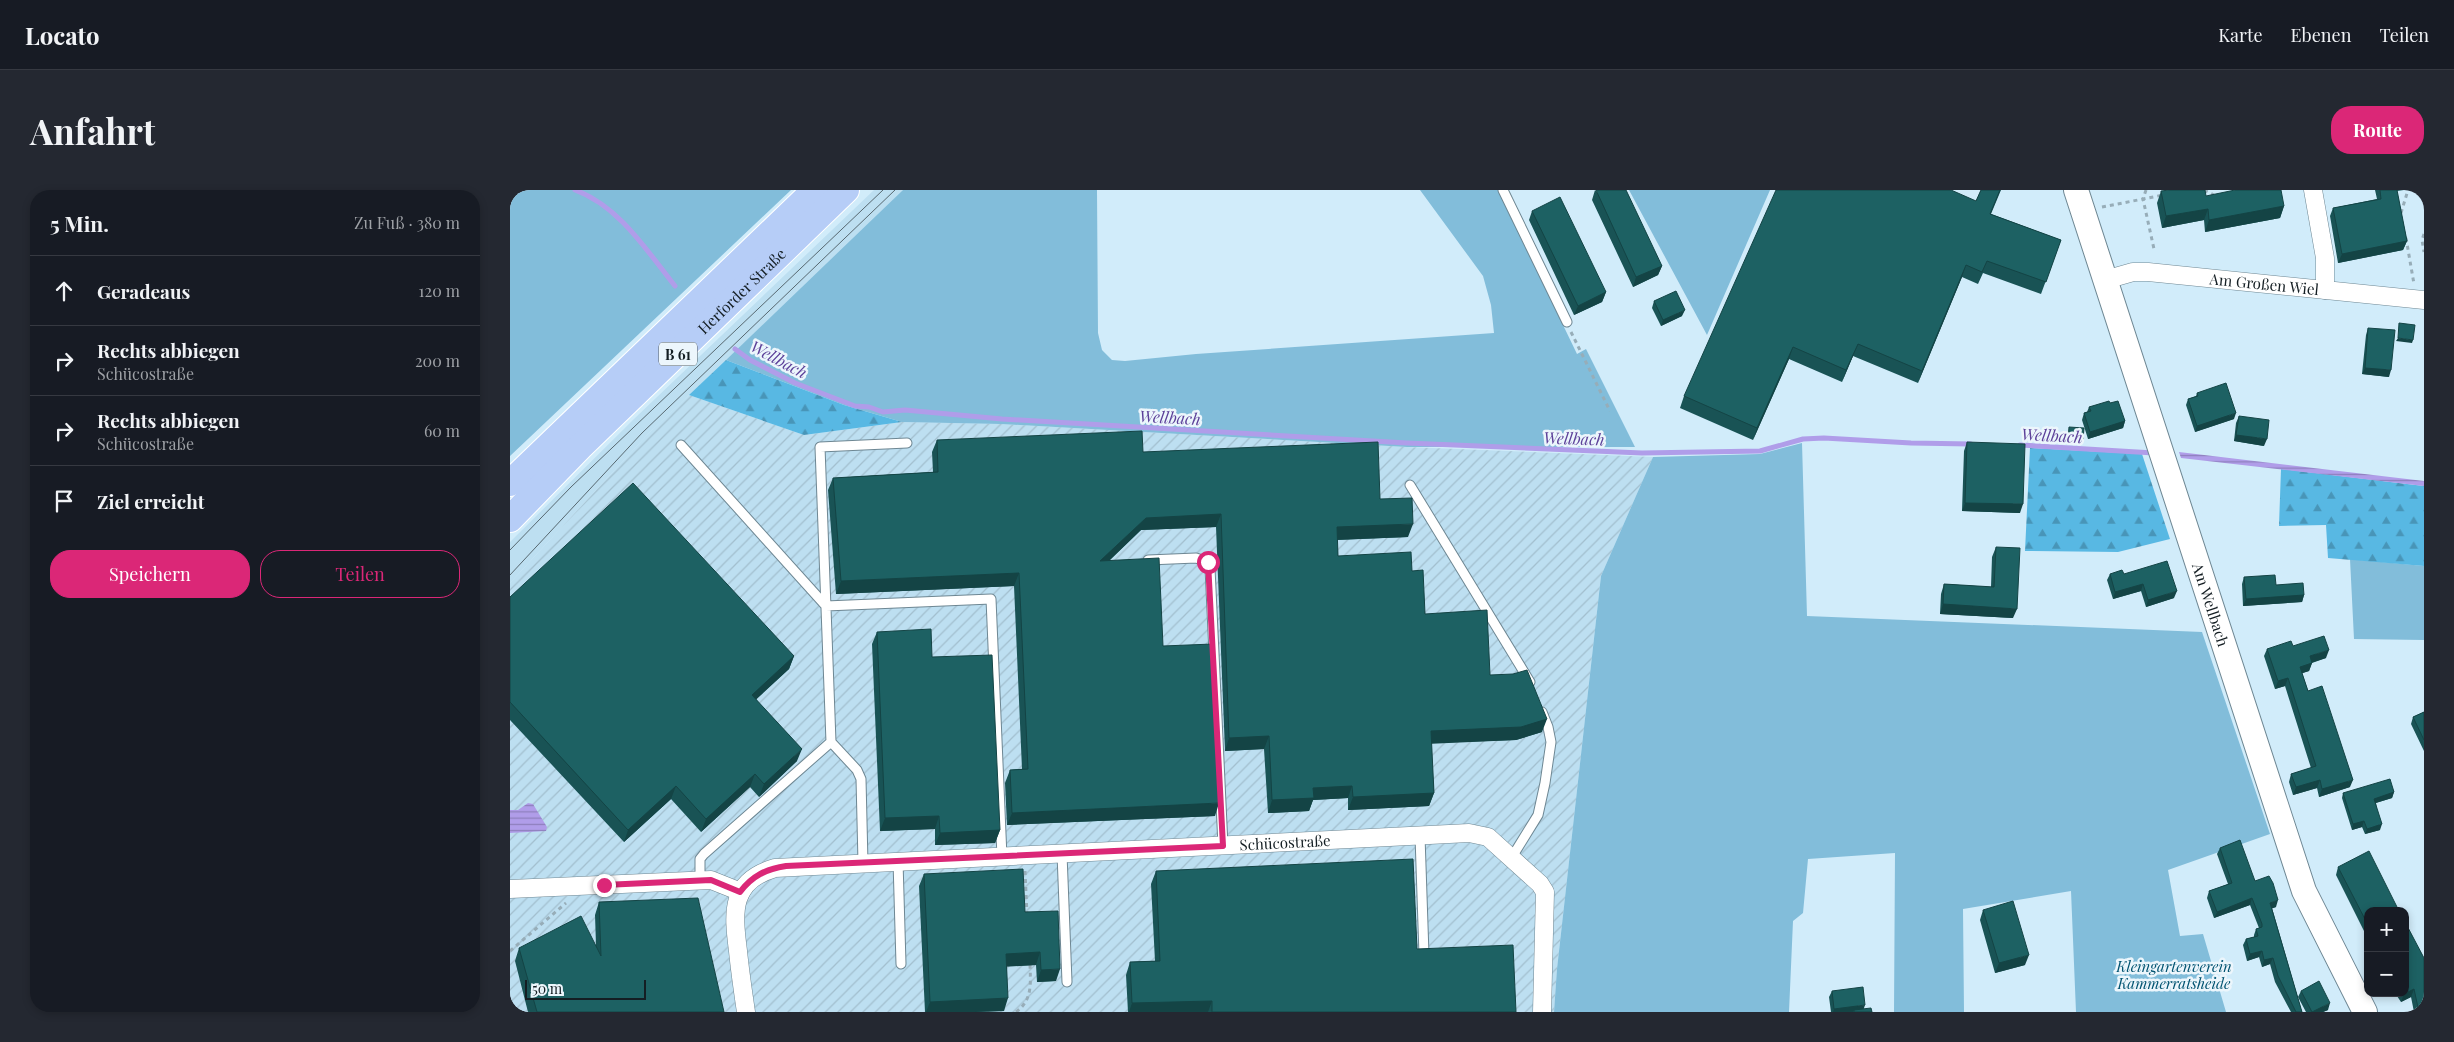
<!DOCTYPE html>
<html lang="de">
<meta charset="utf-8">
<style>
:root{--surface:#171b24;--page:#242831;--text:#f1f3f6;--muted:#9ea1a6;--line:#363941;--accent:#db2777}
body{margin:0;font-family:"Playfair Display",serif;background:var(--page);color:var(--text)}
.controls{position:absolute;right:15px;bottom:15px;display:grid;overflow:hidden;border-radius:10px;box-shadow:0 2px 8px #0003}
.controls button{width:45px;height:45px;display:grid;place-items:center;padding:0;border:0;border-bottom:1px solid var(--line);background:var(--surface);color:var(--text);font:25px sans-serif}
.scale{position:absolute;left:15px;bottom:12px;width:121px;box-sizing:border-box;padding-left:5px;border:2px solid #141e23;border-top:0;font-size:14px;line-height:18px;white-space:nowrap;color:#141e23;-webkit-text-stroke:4px #ecf6fc;paint-order:stroke}
.stop{position:absolute;width:15px;height:15px;margin:-11px;border:4px solid #db2777;border-radius:50%;background:#fff}
.stop.end{background:#db2777;border-color:#fff;box-shadow:0 1px 5px #0008}
.list{margin:0;padding:0;list-style:none}
h2{display:flex;justify-content:space-between;align-items:center;height:65px;margin:0;padding:0 20px;font-size:21px}
h2 small{font-size:16px;font-weight:400;color:var(--muted)}
.list li{display:grid;grid-template-columns:32px 1fr auto;gap:15px;align-items:center;box-sizing:border-box;height:70px;padding:0 20px;border-top:1px solid var(--line)}
.list b{display:block;font-size:19px;white-space:nowrap}
.list p{margin:0;font-size:16px;white-space:nowrap;color:var(--muted)}
.list em{font-size:16px;font-style:normal;color:var(--muted)}
.actions{display:flex;gap:10px;padding:15px 20px}
.actions a{flex:1;padding:11px 0;border:1px solid var(--accent);border-radius:20px;text-align:center;font-size:18px;color:var(--accent)}
.actions .main{background:var(--accent);color:#fff}
.icon{flex:none;width:28px;height:28px;fill:none;stroke:currentColor;stroke-width:2;stroke-linecap:round;stroke-linejoin:round}
.map{position:relative;flex:none;width:1914px;height:822px;overflow:hidden;border-radius:20px}
header{display:flex;align-items:center;gap:30px;box-sizing:border-box;height:70px;padding:0 25px;background:var(--surface);border-bottom:1px solid var(--line)}
header strong{font-size:24px}
nav{display:flex;gap:28px;margin-inline-start:auto;font-size:18px}
.intro{display:flex;align-items:center;justify-content:space-between;box-sizing:border-box;height:120px;padding:0 30px}
h1{margin:0;font-size:35px}
.button{padding:12px 22px;border-radius:20px;background:var(--accent);color:#fff;font-size:18px;font-weight:700}
main{display:flex;gap:30px;padding:0 30px}
aside{flex:1;background:var(--surface);border-radius:20px;box-shadow:0 2px 8px #0003}
.map>svg:first-child{display:block}
</style>
<header>
<strong>Locato</strong>
<nav><a>Karte</a><a>Ebenen</a><a>Teilen</a></nav>
</header>
<div class="intro"><h1>Anfahrt</h1><a class="button">Route</a></div>
<main>
<aside>
<h2>5 Min.<small>Zu Fuß · 380 m</small></h2>
<ul class="list">
<li><svg class="icon" aria-label="ahead" viewBox="0 0 24 24"><path d="M12 20V5M6 11l6-6 6 6"/></svg><div><b>Geradeaus</b></div><em>120 m</em></li>
<li><svg class="icon" aria-label="right" viewBox="0 0 24 24"><path d="M7 20v-9h11M14 6l5 5-5 5"/></svg><div><b>Rechts abbiegen</b><p>Schücostraße</p></div><em>200 m</em></li>
<li><svg class="icon" aria-label="right" viewBox="0 0 24 24"><path d="M7 20v-9h11M14 6l5 5-5 5"/></svg><div><b>Rechts abbiegen</b><p>Schücostraße</p></div><em>60 m</em></li>
<li><svg class="icon" aria-label="arrive" viewBox="0 0 24 24"><path d="M6 21V4h12l-3 4 3 4H6"/></svg><div><b>Ziel erreicht</b></div></li>
</ul>
<div class="actions"><a class="main">Speichern</a><a>Teilen</a></div>
</aside>
<div class="map">
<svg width="1914" height="822" viewBox="0 0 1914 822">
<defs>
<pattern id="industrial-furrows" width="10" height="10" patternUnits="userSpaceOnUse" patternTransform="scale(1.25)"><rect width="10" height="10" fill="#bddff1"/><path d="M-1 1l2-2M0 10L10 0M9 11l2-2" fill="none" stroke="#a2bfce"/></pattern>
<pattern id="forest-firs" width="22" height="20" patternUnits="userSpaceOnUse" patternTransform="scale(1.25)"><rect width="22" height="20" fill="#58b8e3"/><path d="M5 1l3.5 6h-7zM16 11l3.5 6h-7z" fill="#4895b8"/></pattern>
<pattern id="water-rules" width="6" height="5" patternUnits="userSpaceOnUse" patternTransform="scale(1.25)"><rect width="6" height="5" fill="#b09de9"/><path d="M0 2.5h6" fill="none" stroke="#8e7fbc"/></pattern>
</defs>
<rect width="100%" height="100%" fill="#d1ecfa"/>
<path fill="#bddff1" d="M364 0H393L364 30 139 243 0 393V352L125 228Z"/>
<path fill="url(#industrial-furrows)" d="M179 205 294 245 392 232 491 234 897 257 1143 267 1091 386 1047 779 1044 822H0V393L139 243Z"/>
<path fill="#82bdda" d="M0 0H281L0 266Z
M393 0H587L588 143 592 160 602 170 615 171 686 164 984 143 981 115 973 86 910 0H988L1067 164 1076 159 1125 257H897L491 234 392 232 334 215 216 170Z
M1119 0H1260L1197 145Z
M1292 253 1297 426 1692 442 1760 644 1658 680 1670 746 1693 744 1716 822H1566L1561 701 1453 719 1454 822H1384L1385 663 1298 669 1293 723 1283 731 1279 822H1044L1047 779 1091 386 1143 267 1250 264Z
M1840 369 1914 376V450L1844 449Z"/>
<path fill="url(#forest-firs)" d="M216 170 334 215 392 232 294 245 179 205Z
M1520 258 1632 264 1660 349 1608 362 1515 361Z
M1771 279 1914 296V376L1818 368 1816 335 1769 336Z"/>
<path fill="url(#water-rules)" d="M1669 262 1914 291V296L1671 268Z
M18 613 23 614 37 637 36 641 0 643V620H8Z"/>
<g fill="none" stroke-linecap="round" stroke-linejoin="round">
<path stroke="#b09de9" stroke-width="5" d="M65 0C109 16 137 61 165 96
M225 159 240 170 285 193 345 216 359 217 373 222 395 220 492 229 897 253 1132 263 1250 261 1293 249 1314 248 1401 253 1461 254
M1510 255 1644 263"/>
<defs>
<path id="lane" d="M993 0 1057 132
M171 255 316 416 481 409 492 667
M900 295 1020 492
M638 370 686 368 698 372 700 378 713 656
M321 552 310 257 397 253
M910 646 914 765
M552 664 557 792
M1002 667 1028 625 1035 593 1041 552 1038 537 1032 522
M388 671 391 774
M190 690V669L194 664 321 552 347 580 351 589 353 673"/>
<g id="street">
<path d="M1803 0 1815 68V100"/>
<path id="s1" d="M1595 90 1623 82H1638L1914 110"/>
<path d="M0 699 201 690 231 702"/>
<path id="s2" d="M236 822C233 802 230 781 228 761 223 722 220 691 265 678L959 643 978 647 1030 694 1035 702 1032 822"/>
</g>
<g id="secondary">
<path id="s3" d="M1566 0 1794 701 1855 822"/>
</g>
<g id="primary">
<path d="M0 293 305 0"/>
<path id="s4" d="M0 329 70 257 336 0"/>
</g>
</defs>
<use href="#lane" stroke="#6e8793" stroke-width="11"/>
<use href="#street" stroke="#6e8793" stroke-width="19"/>
<use href="#secondary" stroke="#6e8793" stroke-width="26"/>
<use href="#primary" stroke="#fff" stroke-width="28"/>
<path stroke="#97adb8" stroke-width="3" stroke-dasharray="4 4" stroke-linecap="butt" d="M1636 0 1633 9 1653 5
M1694 0 1704 5
M1592 17 1633 9 1644 59
M1891 23 1898 0
M1914 44 1912 50 1914 62
M1896 48 1904 94
M1061 142 1100 221
M515 681 517 725
M0 761 56 713
M506 822C524 809 520 791 520 771"/>
<use href="#lane" stroke="#fff" stroke-width="9"/>
<use href="#street" stroke="#fff" stroke-width="18"/>
<use href="#secondary" stroke="#fff" stroke-width="24"/>
<use href="#primary" stroke="#b6cdf7" stroke-width="26"/>
<path stroke="#576870" stroke-width="1" d="M0 360 61 297 373 0
M0 385 132 243 385 0"/>
</g>
<path fill="#195355" d="M1085 0 1152 76 1148 85 1123 97 1082 10Z
M1471 0H1491L1481 24 1551 50 1531 104 1473 83 1468 94 1452 87 1408 193 1343 166 1332 192 1279 169 1243 250 1170 218 1174 206 1466 11Z
M1865 0H1894L1887 1 1897 51 1893 60 1828 73 1820 26 1823 18 1867 9Z
M1651 1 1696 6 1774 16 1770 28 1695 42 1694 30 1652 38 1647 13Z
M1022 21 1096 102 1092 112 1064 125 1019 30Z
M1144 111 1172 126 1151 136 1142 118Z
M1858 138 1879 187 1852 184 1856 145Z
M1687 203 1724 229 1685 242 1676 215 1678 209 1686 206Z
M1600 213 1615 231 1613 238 1578 249 1572 230 1574 223 1577 222 1579 217Z
M1729 226 1754 256 1724 251 1726 233Z
M427 250 633 262 870 309 898 347 827 350 828 366 902 381 915 424 980 485 1032 542 1006 550 921 553 924 603 919 616 838 620V608L803 610 799 621 758 623 754 559 715 561 706 337 631 340 600 370 653 456 705 626 497 635 495 593 500 580 512 579 504 396 326 404 318 300 323 288 423 282 422 262Z
M1457 252 1510 323 1452 321 1454 261Z
M1486 357 1503 428 1430 424 1431 404 1434 394 1481 397 1482 367Z
M1600 384H1614L1664 408 1636 417 1631 401 1603 409 1597 390Z
M1734 387 1766 395 1794 405 1792 412 1733 416 1732 394Z
M0 407 284 466 279 479 246 509 287 571 249 607 240 597 191 642 161 609 114 652 0 530Z
M367 442 422 467 490 640 485 653 425 655V639L370 641 362 454Z
M1783 456 1816 468 1802 473 1799 481 1792 483 1798 501 1840 597 1809 607 1807 598 1783 605 1779 592 1781 584 1801 578 1775 496 1765 499 1754 466 1757 459Z
M1914 522V561L1901 534 1903 527Z
M1884 602 1882 608 1866 613 1870 640 1855 644 1852 637 1842 640 1832 608 1833 603Z
M1710 658 1745 691 1766 717 1762 718 1792 822H1781L1765 792 1760 774 1752 777 1749 767 1737 771 1733 755 1736 749 1744 747V745L1746 739 1749 738 1740 715 1704 728 1697 708 1699 701 1718 694 1707 664Z
M1828 677 1858 721V749L1826 685Z
M646 681 907 759 1006 822H618L616 785 620 772 645 771 641 694Z
M414 684 515 722 546 791 527 792 526 775 497 776 494 821 465 822H415L409 696Z
M89 712 214 822H18L5 771 9 758 86 755 85 725Z
M1473 720 1515 775 1485 783 1470 730Z
M1895 732 1914 822H1904L1901 807 1891 812 1885 803H1895Z
M1322 801 1354 819 1362 822H1321L1319 807Z
M1791 801 1818 820 1813 822H1796L1788 807Z"/>
<path fill="#144445" d="M1774 16 1770 28 1695 42 1699 30Z
M1698 19 1694 30 1652 38 1656 26Z
M1897 51 1893 60 1828 73 1832 64Z
M1456 75 1452 87 1408 193 1412 181Z
M1152 76 1148 85 1123 97 1126 87Z
M1096 102 1092 112 1064 125 1068 116Z
M1175 120 1172 126 1151 136 1153 130Z
M1888 148 1903 150 1902 153 1886 151Z
M1348 154 1343 166 1332 192 1336 180Z
M1283 157 1279 169 1243 250 1247 238Z
M1855 178 1881 180 1879 187 1852 184Z
M1726 223 1724 229 1685 242 1687 236Z
M1615 231 1613 238 1578 249 1580 242Z
M1726 245 1757 249 1754 256 1724 251Z
M1558 249 1573 250 1572 253H1557Z
M1455 313 1513 314 1510 323 1452 321Z
M711 324 706 337 631 340 586 383 590 371 636 328Z
M903 334 898 347 822 350 827 337Z
M509 383 504 396 326 404 331 391Z
M1633 394 1631 401 1603 409 1605 402Z
M1667 401 1664 408 1636 417 1638 410Z
M1794 405 1792 412 1733 416 1736 409Z
M1433 414 1507 419 1503 428 1430 424Z
M1819 460 1816 468 1797 474 1800 466Z
M284 466 279 479 237 518 242 505Z
M1802 473 1799 481 1787 485 1790 477Z
M1778 488 1775 496 1765 499 1768 491Z
M1037 529 1032 542 1006 550 916 554 921 541Z
M759 546 754 559 715 561 719 548Z
M292 559 287 571 249 607 254 594Z
M245 584 240 597 191 642 196 629Z
M1810 590 1807 598 1783 605 1786 597Z
M1843 590 1840 597 1809 607 1812 599Z
M166 596 161 609 114 652 118 640Z
M842 596 838 608 803 610 799 621 758 623 762 610 803 598Z
M1884 602 1882 608 1862 614 1864 609Z
M924 603 919 616 838 620 843 607Z
M709 613 705 626 497 635 502 623Z
M429 626 425 639 370 641 375 628Z
M1854 631 1852 637 1842 640 1843 634Z
M1872 634 1870 640 1855 644 1857 639Z
M490 640 485 653 425 655 430 643Z
M1742 708 1740 715 1704 728 1707 722Z
M1768 710 1766 717 1758 720 1760 713Z
M1752 761 1749 767 1737 771 1740 764Z
M530 762 526 775 492 777 496 764Z
M1519 765 1515 775 1485 783 1489 773Z
M1763 768 1760 774 1752 777 1754 770Z
M550 779 546 791 527 792 531 780Z
M1904 799 1901 807 1891 812 1894 804Z
M498 808 494 821 465 822H416L420 812Z
M702 811 698 822H619L622 813Z
M1820 813 1818 820 1813 822H1802Z
M1355 815 1353 821 1344 820 1343 822H1323L1324 819Z"/>
<path fill="#1d6163" stroke="#144445" d="M1086 0H1116L1152 76 1126 87Z
M1266 0H1441L1466 11 1471 0H1490L1480 24 1551 50 1536 92 1477 71 1472 82 1456 75 1412 181 1348 154 1336 180 1283 157 1247 238 1174 206Z
M1659 0H1695L1696 6 1725 0H1771L1774 16 1699 30 1698 19 1656 26 1651 1Z
M1870 0H1887L1897 51 1832 64 1823 18 1871 9Z
M1050 7 1096 102 1068 116 1022 21Z
M1166 101 1175 120 1153 130 1144 111Z
M1889 133 1905 135 1903 150 1888 148Z
M1858 138 1885 140 1881 180 1855 178Z
M1716 193 1726 223 1687 236 1678 209 1688 206 1687 203Z
M1599 211 1600 213 1608 211 1615 231 1580 242 1574 223 1581 221 1579 217Z
M1729 226 1759 230 1757 249 1726 245Z
M1559 237 1574 238 1573 250 1558 249Z
M632 241 633 262 868 252 870 309 902 308 903 334 827 337 828 366 901 362 902 381 913 380 915 424 977 420 980 485 1003 484 1017 480 1037 529 1011 537 921 541 924 603 843 607 842 596 803 598 804 608 762 610 759 546 719 548 711 324 636 328 590 371 649 368 653 456 703 454 709 613 502 623 500 580 518 579 509 383 331 391 323 288 428 282 427 250Z
M1457 252 1515 254 1513 314 1455 313Z
M123 293 284 466 242 505 292 559 254 594 245 584 196 629 166 596 118 640 0 512V407Z
M1486 357 1510 358 1507 419 1433 414 1434 394 1484 397Z
M1657 371 1667 401 1638 410 1633 394 1605 402 1600 384 1612 380 1614 384Z
M1765 385 1766 395 1793 393 1794 405 1736 409 1734 387Z
M421 439 422 467 482 465 490 640 430 643 429 626 375 628 367 442Z
M1814 446 1819 460 1800 466 1802 473 1790 477 1798 501 1812 496 1843 590 1812 599 1810 590 1786 597 1781 584 1806 576 1778 488 1768 491 1757 459 1781 451 1783 456Z
M1914 522V550L1903 527Z
M1880 589 1884 602 1864 609 1872 634 1857 639 1854 631 1843 634 1833 603Z
M1730 650 1745 691 1759 686 1763 693 1768 710 1760 713 1792 822H1786L1768 786 1763 768 1754 770 1752 761 1740 764 1736 749 1748 746 1746 739 1752 737V734L1742 708 1707 722 1699 701 1722 693 1710 658Z
M1859 661 1889 721H1858V735L1828 677Z
M903 669 907 759 1003 755 1006 822H702V811L622 813 620 772 650 771 646 681Z
M513 679 515 722 548 721 550 779 531 780 530 762 496 764 498 808 420 812 414 684Z
M188 708 214 822H27L9 758 71 726 91 766 89 712Z
M1503 711 1519 765 1489 773 1473 720Z
M1895 732 1914 768V822H1909L1904 799 1894 804 1893 803H1895Z
M1809 791 1820 813 1802 822 1791 801Z
M1353 797 1355 815 1324 819 1322 801Z
M1361 818 1362 822H1344V820Z"/>
<g fill="none" stroke-linecap="round" stroke-linejoin="round">
<path stroke="#db2777" stroke-width="6" d="M94 695 201 690 230 702C242 686 256 679 276 676L713 656 698 372"/>
</g>
<g text-anchor="middle" dominant-baseline="central" stroke-width="5" stroke-linejoin="round" paint-order="stroke">
<rect fill="#ecf6fc" stroke="#555f64" stroke-width="1" x="149" y="152.5" width="38" height="23" rx="4"/>
<g font-size="14" font-weight="bold" fill="#141e23">
<text x="168" y="164">B 61</text>
</g>
<g font-size="15" fill="#141e23" stroke="#ecf6fc">
<text stroke="none"><textPath href="#s1" startOffset="161">Am Großen Wiel</textPath></text>
<text stroke="none"><textPath href="#s4" startOffset="325">Herforder Straße</textPath></text>
<text stroke="none"><textPath href="#s3" startOffset="436">Am Wellbach</textPath></text>
<text stroke="none"><textPath href="#s2" startOffset="675">Schücostraße</textPath></text>
</g>
<g font-size="15" font-style="italic" fill="#005371" stroke="#ecf6fc">
<text x="1664" y="776">Kleingartenverein<tspan x="1664" dy="17">Kammerratsheide</tspan></text>
</g>
<g font-size="16" font-style="italic" fill="#5c4099" stroke="#ecf6fc">
<text transform="translate(269 169) rotate(28)">Wellbach</text>
<text transform="translate(660 227) rotate(3)">Wellbach</text>
<text transform="translate(1542 245) rotate(3)">Wellbach</text>
<text transform="translate(1064 248) rotate(2)">Wellbach</text>
</g>
</g>
</svg>
<div class="controls">
<button>+</button>
<button>−</button>
</div>
<div class="scale">50 m</div>
<div class="stop" style="left:698px;top:372px"></div>
<div class="stop end" style="left:94px;top:695px"></div>
</div>
</main>
